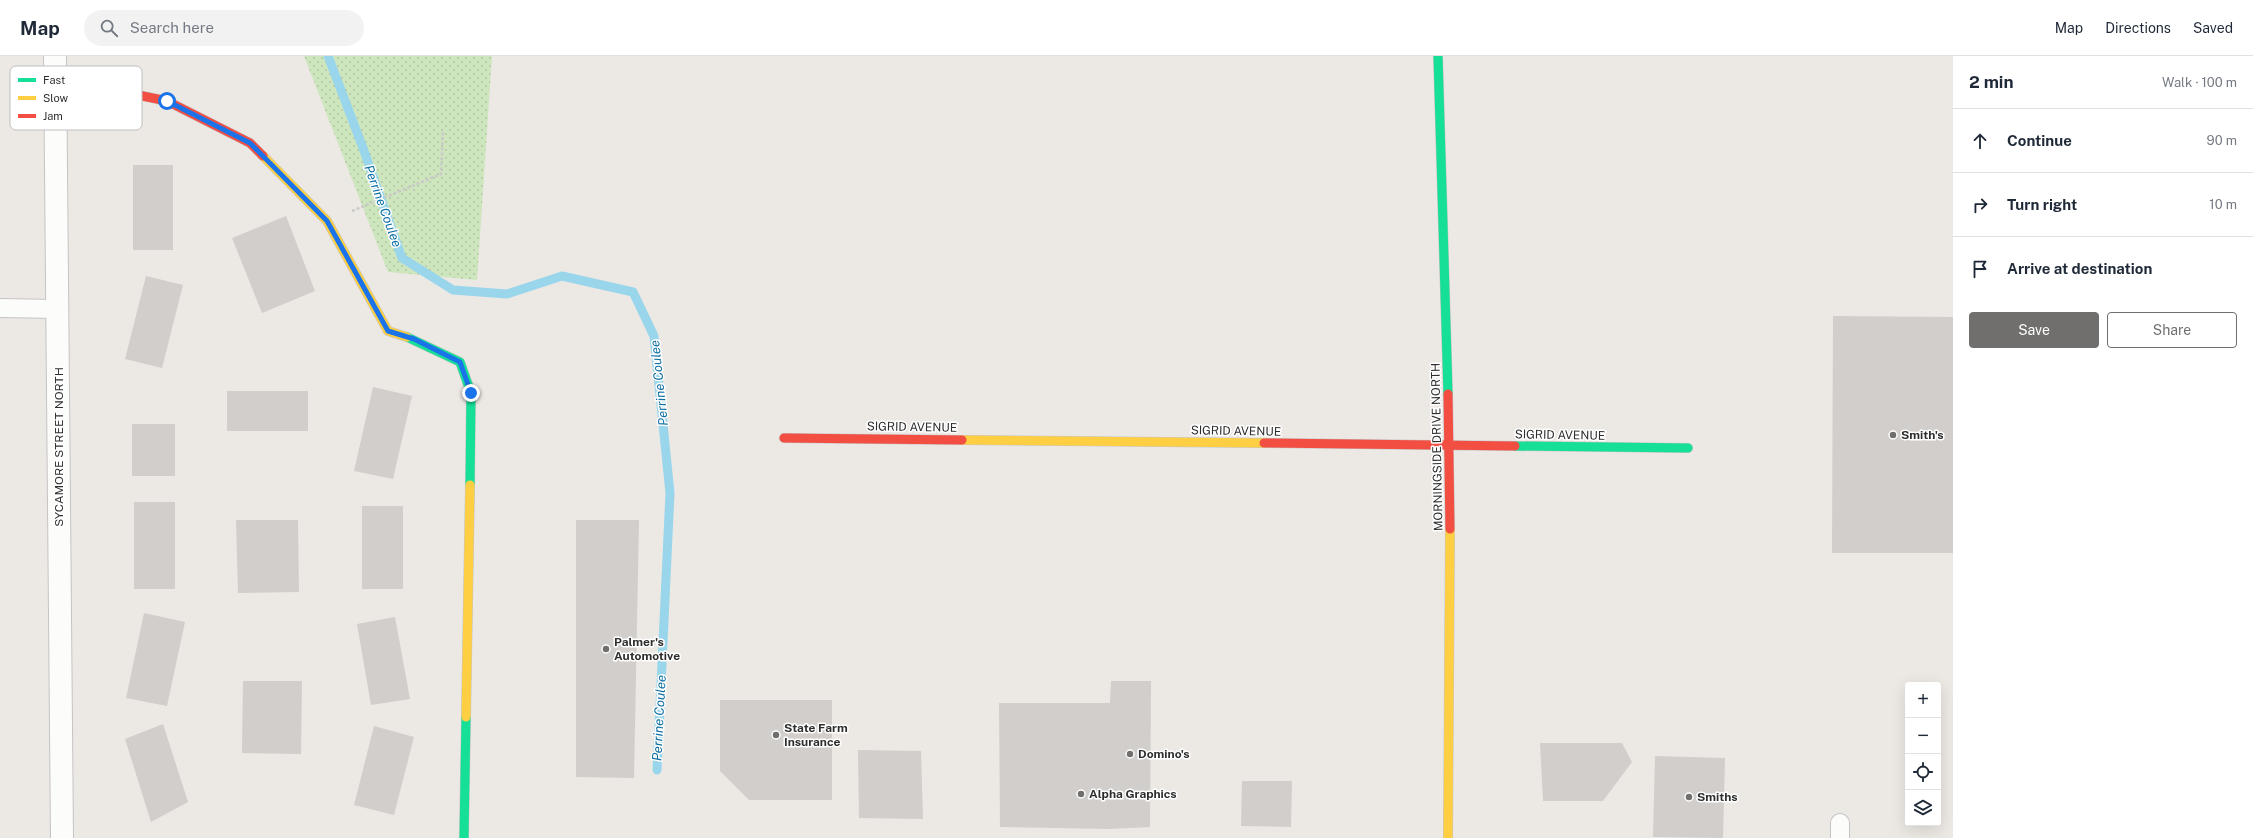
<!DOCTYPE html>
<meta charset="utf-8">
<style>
:root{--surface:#fff;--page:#f2f2f3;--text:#1f2937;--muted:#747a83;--line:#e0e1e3;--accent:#706f6e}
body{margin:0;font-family:"Public Sans",sans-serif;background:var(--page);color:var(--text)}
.controls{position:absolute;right:12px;bottom:12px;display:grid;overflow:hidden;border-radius:4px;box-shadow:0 4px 16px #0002}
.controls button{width:36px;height:36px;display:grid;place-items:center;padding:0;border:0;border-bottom:1px solid var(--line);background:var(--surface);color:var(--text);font:20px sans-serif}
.stop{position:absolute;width:12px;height:12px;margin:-9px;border:3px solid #1a73e8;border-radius:50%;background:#fff}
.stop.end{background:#1a73e8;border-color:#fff;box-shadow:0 1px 4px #0008}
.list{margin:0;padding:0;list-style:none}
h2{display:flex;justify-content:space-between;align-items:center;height:52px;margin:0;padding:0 16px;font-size:17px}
h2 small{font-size:13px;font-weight:400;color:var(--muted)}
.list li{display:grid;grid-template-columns:26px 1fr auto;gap:12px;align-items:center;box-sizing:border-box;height:64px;padding:0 16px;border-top:1px solid var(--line)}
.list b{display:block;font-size:15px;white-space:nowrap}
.list em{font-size:13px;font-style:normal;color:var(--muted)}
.actions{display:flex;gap:8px;padding:12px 16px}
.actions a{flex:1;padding:9px 0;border:1px solid var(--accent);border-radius:4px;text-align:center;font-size:14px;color:var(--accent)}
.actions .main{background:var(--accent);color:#fff}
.icon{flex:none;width:22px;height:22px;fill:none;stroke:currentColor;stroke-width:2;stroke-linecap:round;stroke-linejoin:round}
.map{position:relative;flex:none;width:1953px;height:782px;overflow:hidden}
header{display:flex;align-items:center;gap:24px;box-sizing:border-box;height:56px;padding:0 20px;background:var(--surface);border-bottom:1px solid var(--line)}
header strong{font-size:19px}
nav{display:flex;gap:22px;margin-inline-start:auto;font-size:14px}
.search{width:280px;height:36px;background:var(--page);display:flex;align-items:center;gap:10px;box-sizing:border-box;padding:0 14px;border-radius:22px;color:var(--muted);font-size:15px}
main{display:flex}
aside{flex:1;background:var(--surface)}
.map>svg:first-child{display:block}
</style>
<header>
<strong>Map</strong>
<div class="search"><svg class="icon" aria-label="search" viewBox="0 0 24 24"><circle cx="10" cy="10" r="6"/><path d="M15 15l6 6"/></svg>Search here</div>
<nav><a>Map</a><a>Directions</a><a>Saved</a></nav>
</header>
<main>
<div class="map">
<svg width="1953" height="782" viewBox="0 0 1953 782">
<defs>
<pattern id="green-dots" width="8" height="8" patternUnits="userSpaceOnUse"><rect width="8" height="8" fill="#cee6be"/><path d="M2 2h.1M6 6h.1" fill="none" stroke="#b1c6a4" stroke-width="1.8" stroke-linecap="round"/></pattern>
</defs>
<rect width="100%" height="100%" fill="#ece8e4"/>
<path fill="url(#green-dots)" d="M304 0H492L477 224 388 216Z"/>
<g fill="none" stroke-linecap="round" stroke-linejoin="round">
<path stroke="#99d6ec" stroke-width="9" d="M328 0 363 92 402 202 453 234 507 238 562 220 633 236 654 280 670 437 657 714"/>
</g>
<path fill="#d1cecb" d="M133 109H173V194H133Z
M286 160 315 235 262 257 232 182Z
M146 220 183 229 162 312 125 303Z
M1833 260 1953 261V497H1832Z
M373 331 412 340 393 423 354 415Z
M227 335H308V375H227Z
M132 368H175V420H132Z
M134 446H175V533H134Z
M362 450H403V533H362Z
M236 464H298L299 536 238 537Z
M576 464H639L634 722 576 721Z
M144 557 185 566 167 650 126 642Z
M395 561 410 643 371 649 357 568Z
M243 625H302L301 698 242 697Z
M1111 625H1151L1150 771 1108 773 1000 771 999 647H1110Z
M720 644H832V744H749L720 715Z
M163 668 188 746 151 766 125 683Z
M374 670 414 681 394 759 354 749Z
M1540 687H1622L1632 706 1603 745H1543Z
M858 694 921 695 923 763 859 762Z
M1655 700 1725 702 1723 782 1653 781Z
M1242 725H1292L1291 771 1241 770Z"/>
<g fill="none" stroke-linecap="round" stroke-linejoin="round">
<defs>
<path id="lane" d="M0 252 58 253
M1840 767V782"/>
<path id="street" d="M55 0 62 782"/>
<path id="fast" d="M1438 0 1448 338
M407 281 460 306 471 337 470 429
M1515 390 1688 392
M464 782 466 661"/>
<path id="slow" d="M263 100 327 165 388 275 407 281
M962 384 1264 387
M466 661 470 429
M1448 782 1450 473"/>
<path id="jam" d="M55 22 167 45 250 87 263 100
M1448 338 1450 473
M784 382 962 384
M1264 387 1515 390"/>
</defs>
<use href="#lane" stroke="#c5c4c5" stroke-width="20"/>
<use href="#street" stroke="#c5c4c5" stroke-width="24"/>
<use href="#fast" stroke="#c5c4c5" stroke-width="10"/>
<use href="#slow" stroke="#c5c4c5" stroke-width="10"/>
<use href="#jam" stroke="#c5c4c5" stroke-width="10"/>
<path stroke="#c9c9c8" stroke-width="2.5" stroke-dasharray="3 2" stroke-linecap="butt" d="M352 155 441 118 443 75"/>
<use href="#lane" stroke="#fcfcfb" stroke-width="18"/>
<use href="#street" stroke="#fcfcfb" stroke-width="22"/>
<use href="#fast" stroke="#16e098" stroke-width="9"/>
<use href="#slow" stroke="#ffcf43" stroke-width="9"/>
<use href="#jam" stroke="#f24e42" stroke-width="9"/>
</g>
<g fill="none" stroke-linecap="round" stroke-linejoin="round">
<path stroke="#1a73e8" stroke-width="5" d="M167 45 250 87 327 165 388 275 414 283 460 306 471 337"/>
</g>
<g fill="#706f6e" stroke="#fff" stroke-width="1.5">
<circle cx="1893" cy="379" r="4"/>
<circle cx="606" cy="593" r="4"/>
<circle cx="776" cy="679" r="4"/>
<circle cx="1130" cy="698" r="4"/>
<circle cx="1081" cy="738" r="4"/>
<circle cx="1689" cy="741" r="4"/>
</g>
<g text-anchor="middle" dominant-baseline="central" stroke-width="3" stroke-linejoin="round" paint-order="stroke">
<g font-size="12" fill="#2e2e2e" stroke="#fff">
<text transform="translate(912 371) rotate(1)">SIGRID AVENUE</text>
<text transform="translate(1236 375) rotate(1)">SIGRID AVENUE</text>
<text transform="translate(1560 379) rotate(1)">SIGRID AVENUE</text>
<text transform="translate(59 391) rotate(-90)">SYCAMORE STREET NORTH</text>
<text transform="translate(1437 391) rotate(-91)">MORNINGSIDE DRIVE NORTH</text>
</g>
<g font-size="12" font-weight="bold" fill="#2e2e2e" stroke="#fff" text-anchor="start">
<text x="1901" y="379">Smith's</text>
<text x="614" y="586">Palmer's<tspan x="614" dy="14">Automotive</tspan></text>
<text x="784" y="672">State Farm<tspan x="784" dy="14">Insurance</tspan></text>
<text x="1138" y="698">Domino's</text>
<text x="1089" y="738">Alpha Graphics</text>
<text x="1697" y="741">Smiths</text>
</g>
<g font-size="13" font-style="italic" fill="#0d6fa3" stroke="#fff">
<text transform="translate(383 150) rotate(70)">Perrine Coulee</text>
<text transform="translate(659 327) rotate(-96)">Perrine Coulee</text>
<text transform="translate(659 662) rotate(-87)">Perrine Coulee</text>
</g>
</g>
<rect x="10" y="10" width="132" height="64" rx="6" fill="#fff" stroke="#c0c0c0" stroke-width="1"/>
<rect x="18" y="22" width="18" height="4" fill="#16e098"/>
<rect x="18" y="40" width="18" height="4" fill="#ffcf43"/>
<rect x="18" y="58" width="18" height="4" fill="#f24e42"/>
<g font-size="11" fill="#2e2e2e">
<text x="43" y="28">Fast</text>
<text x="43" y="46">Slow</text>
<text x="43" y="64">Jam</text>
</g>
</svg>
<div class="controls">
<button>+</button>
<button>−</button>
<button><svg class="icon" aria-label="locate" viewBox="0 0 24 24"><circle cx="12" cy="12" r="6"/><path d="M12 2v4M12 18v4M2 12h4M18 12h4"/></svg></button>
<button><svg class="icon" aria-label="layers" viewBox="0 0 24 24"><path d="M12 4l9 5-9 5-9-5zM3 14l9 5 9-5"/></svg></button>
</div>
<div class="stop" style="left:167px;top:45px"></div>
<div class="stop end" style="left:471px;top:337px"></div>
</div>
<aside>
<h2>2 min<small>Walk · 100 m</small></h2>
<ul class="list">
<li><svg class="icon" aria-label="ahead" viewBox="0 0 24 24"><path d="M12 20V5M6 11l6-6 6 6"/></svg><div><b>Continue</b></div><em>90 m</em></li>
<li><svg class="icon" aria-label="right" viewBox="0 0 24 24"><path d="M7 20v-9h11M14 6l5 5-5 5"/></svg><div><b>Turn right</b></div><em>10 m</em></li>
<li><svg class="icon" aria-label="arrive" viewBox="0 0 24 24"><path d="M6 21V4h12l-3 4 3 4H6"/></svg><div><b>Arrive at destination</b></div></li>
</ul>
<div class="actions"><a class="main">Save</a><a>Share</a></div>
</aside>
</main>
